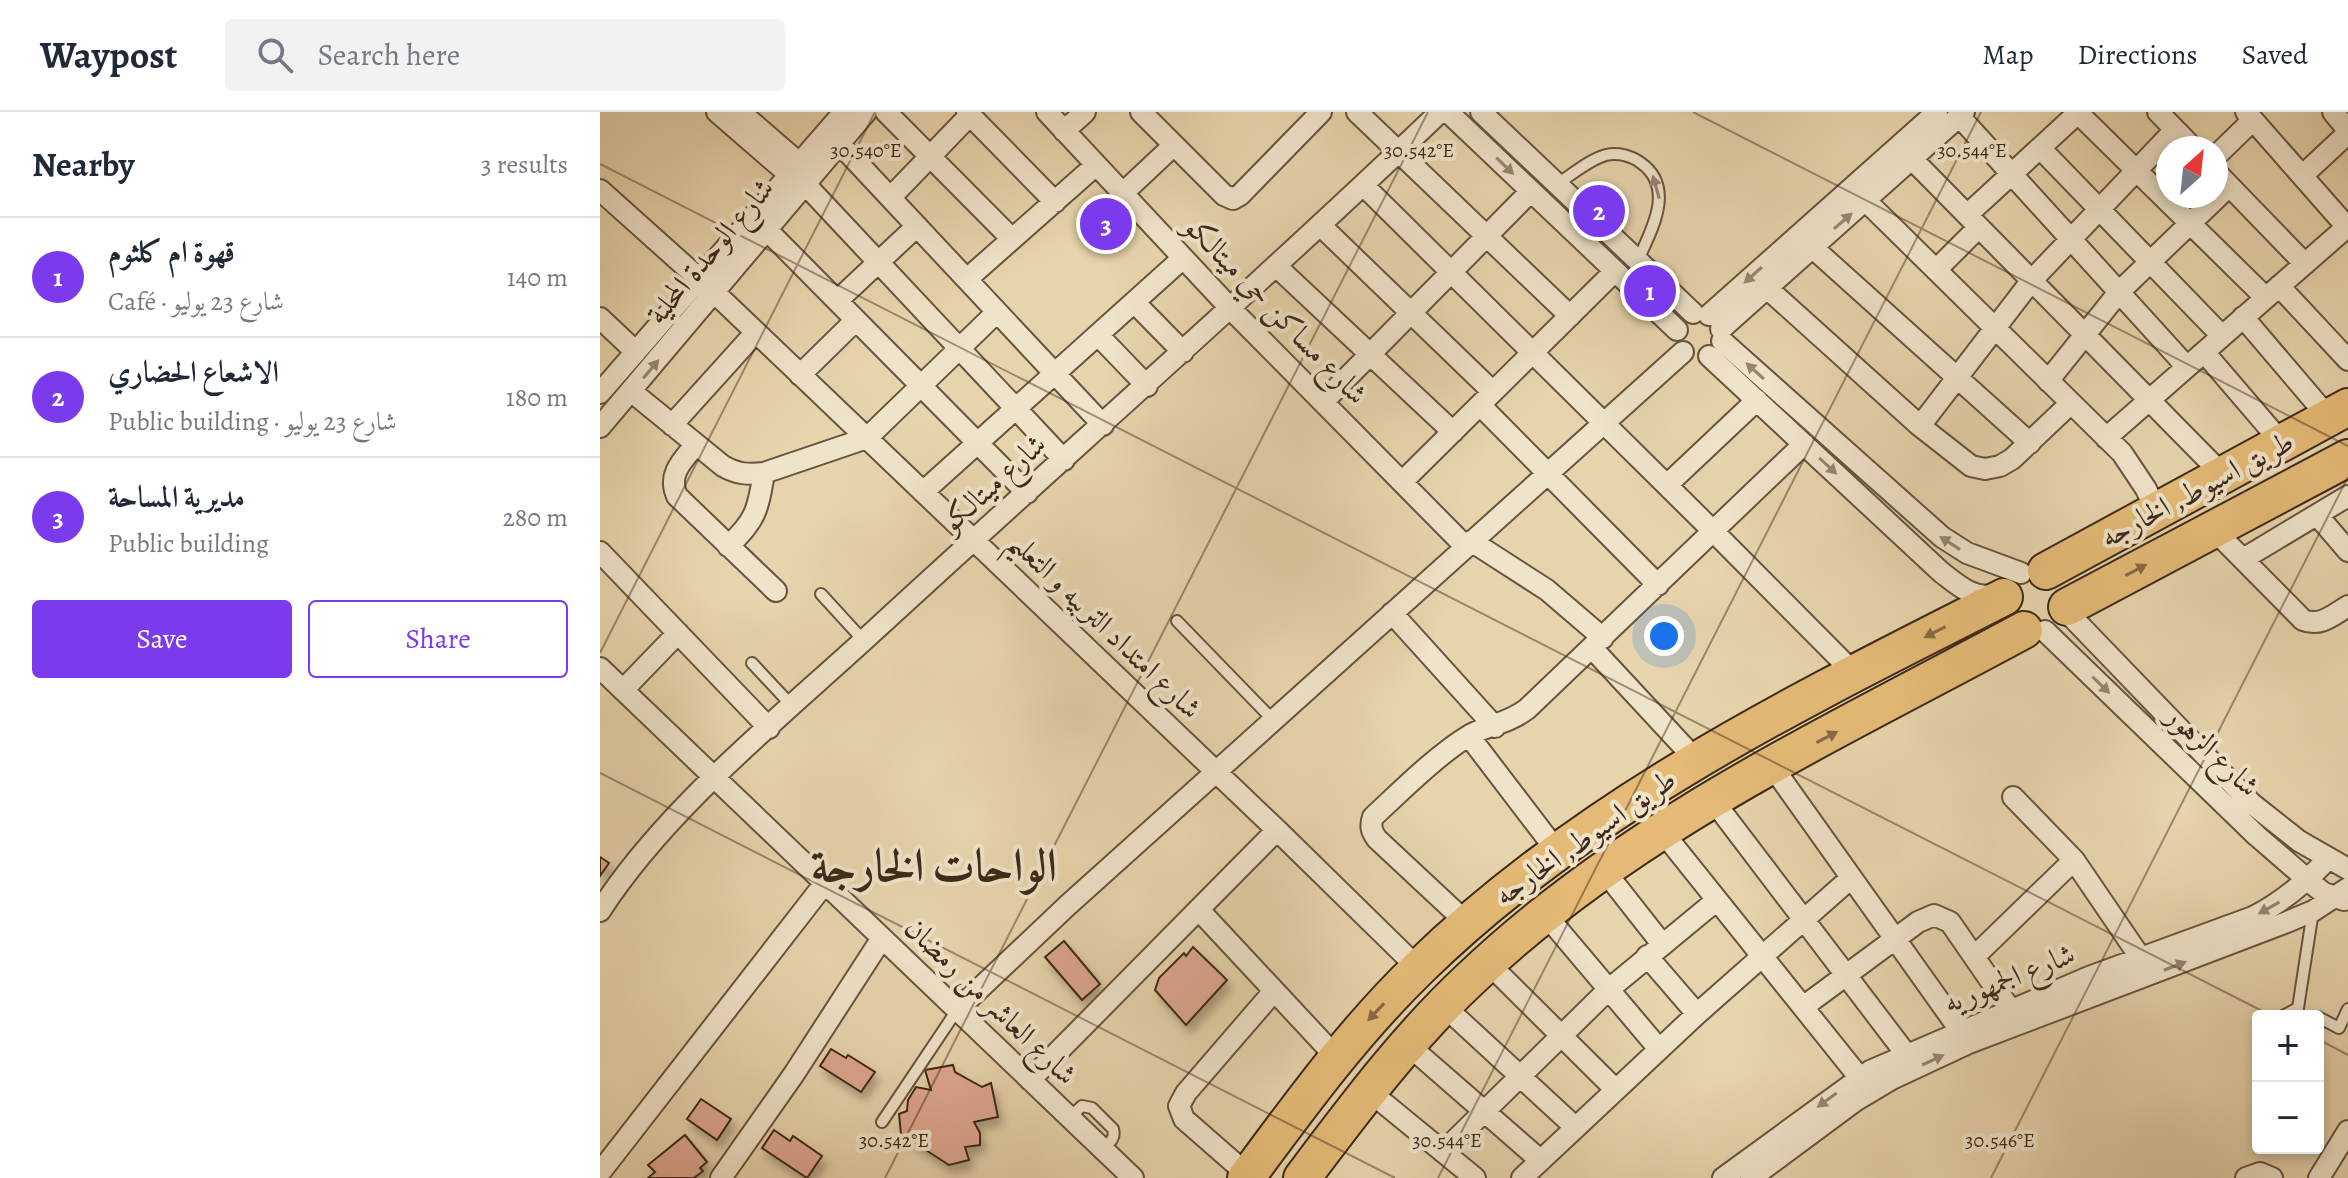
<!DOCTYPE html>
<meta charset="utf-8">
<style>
:root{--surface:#fff;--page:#f2f2f3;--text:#1f2937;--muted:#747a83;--line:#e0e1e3;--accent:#7c3aed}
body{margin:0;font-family:Alegreya,Amiri,serif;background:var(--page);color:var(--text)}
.controls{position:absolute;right:24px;bottom:24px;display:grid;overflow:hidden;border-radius:8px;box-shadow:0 4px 12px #0003}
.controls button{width:72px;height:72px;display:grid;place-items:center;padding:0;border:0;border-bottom:2px solid var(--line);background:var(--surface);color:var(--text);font:40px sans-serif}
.compass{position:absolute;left:1556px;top:24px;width:72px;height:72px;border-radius:50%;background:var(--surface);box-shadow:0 4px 12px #0003;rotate:27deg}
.you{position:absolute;left:1064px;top:524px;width:28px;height:28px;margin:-20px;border:6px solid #fff;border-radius:50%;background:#1a73e8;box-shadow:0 0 0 12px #1a73e833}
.badge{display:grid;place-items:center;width:52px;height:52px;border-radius:50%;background:var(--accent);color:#fff;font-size:26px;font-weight:700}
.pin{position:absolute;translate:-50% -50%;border:4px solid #fff;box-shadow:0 2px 8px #0006}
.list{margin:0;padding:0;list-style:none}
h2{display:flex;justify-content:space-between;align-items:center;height:104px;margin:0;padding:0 32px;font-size:34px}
h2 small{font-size:26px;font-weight:400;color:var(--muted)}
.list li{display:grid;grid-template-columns:52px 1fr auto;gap:24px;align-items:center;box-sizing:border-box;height:120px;padding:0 32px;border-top:2px solid var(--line)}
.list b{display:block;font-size:30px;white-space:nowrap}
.list p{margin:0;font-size:26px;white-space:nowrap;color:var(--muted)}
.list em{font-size:26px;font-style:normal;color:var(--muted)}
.actions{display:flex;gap:16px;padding:24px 32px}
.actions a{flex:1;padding:18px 0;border:2px solid var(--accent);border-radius:8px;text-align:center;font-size:28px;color:var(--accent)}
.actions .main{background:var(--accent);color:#fff}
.icon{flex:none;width:44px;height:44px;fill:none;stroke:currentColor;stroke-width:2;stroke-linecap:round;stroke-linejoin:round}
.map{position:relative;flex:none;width:1748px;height:1066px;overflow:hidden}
header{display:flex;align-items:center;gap:48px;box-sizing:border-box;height:112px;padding:0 40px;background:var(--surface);border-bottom:2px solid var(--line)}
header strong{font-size:38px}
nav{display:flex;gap:44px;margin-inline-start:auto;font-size:28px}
.search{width:560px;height:72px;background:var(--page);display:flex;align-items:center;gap:20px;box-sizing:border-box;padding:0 28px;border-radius:8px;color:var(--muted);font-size:30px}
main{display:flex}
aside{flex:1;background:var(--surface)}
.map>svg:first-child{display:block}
</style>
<header>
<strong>Waypost</strong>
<div class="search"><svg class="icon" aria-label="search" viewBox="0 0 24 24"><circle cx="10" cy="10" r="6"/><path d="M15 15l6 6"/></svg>Search here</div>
<nav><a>Map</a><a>Directions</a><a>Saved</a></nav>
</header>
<main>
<aside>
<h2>Nearby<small>3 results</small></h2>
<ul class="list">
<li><span class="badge">1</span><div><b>قهوة ام كلثوم</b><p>Café · شارع 23 يوليو</p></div><em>140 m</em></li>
<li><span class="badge">2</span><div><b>الاشعاع الحضاري</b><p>Public building · شارع 23 يوليو</p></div><em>180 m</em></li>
<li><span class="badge">3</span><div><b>مديرية المساحة</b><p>Public building</p></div><em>280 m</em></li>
</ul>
<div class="actions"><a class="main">Save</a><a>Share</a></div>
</aside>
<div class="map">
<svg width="1748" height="1066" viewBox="0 0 1748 1066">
<defs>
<filter id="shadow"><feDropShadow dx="4.5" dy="8" stdDeviation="4" flood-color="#0004"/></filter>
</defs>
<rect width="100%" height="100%" fill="#e7d4ac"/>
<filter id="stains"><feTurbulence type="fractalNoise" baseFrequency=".0025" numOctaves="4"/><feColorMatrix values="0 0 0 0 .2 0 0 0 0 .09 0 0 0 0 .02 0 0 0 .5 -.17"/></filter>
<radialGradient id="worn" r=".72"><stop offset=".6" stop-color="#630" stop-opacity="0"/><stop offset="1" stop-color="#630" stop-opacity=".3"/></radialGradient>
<path fill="#dda68f" stroke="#3d2919" stroke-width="2" filter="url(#shadow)" d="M0 745 9 751 0 764Z
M464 829 500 872 482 888 445 845Z
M593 835 627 868 586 913 555 878 559 866 584 841 586 844Z
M231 937 246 946 248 943 275 960 261 980 220 954Z
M353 953 355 960 382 975 391 971 398 1005 374 1010 380 1021V1033L365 1035 369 1048 349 1053 301 1022 299 1002 307 999 308 988 316 975 331 978 325 958Z
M101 987 131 1007 117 1028 87 1007Z
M174 1018 190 1029 193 1024 222 1044 207 1066 162 1036Z
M85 1023 107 1050 100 1056 103 1059 94 1066H48L55 1060 48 1053Z"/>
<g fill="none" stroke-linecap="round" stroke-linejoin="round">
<defs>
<path id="lane" d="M957 72C972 63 988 48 1006 43 1018 40 1032 44 1041 51 1076 76 1051 119 1038 148
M221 482 264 529
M577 509 673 608
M152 551 193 595
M1698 896 1713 799
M1683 904 1698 896
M1718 905 1739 916 1748 897
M469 1006 482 994 492 996 513 1017C516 1027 509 1031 502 1037
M282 1010 357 898"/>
<path id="street" d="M117 0 199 71
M140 0 206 57
M286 0 412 127
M367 0 455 90
M447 0 630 196 865 434
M541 0 624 83 633 87 640 83 721 0
M757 0 970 204
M848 0 1077 218
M881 0 1093 201
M1558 0 1593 36
M1646 0 1747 115
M1733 0 1748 18
M1478 1 1666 186
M1359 4 1587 255
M464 19 485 0
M239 31 503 313
M1440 36 1622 224
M1616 44 1653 8
M1312 47 1623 363
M1616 60 1705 152
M1702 64 1748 21
M205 72 464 348
M763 73 1113 419 1255 562
M0 78 115 181 677 718 818 856
M523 81 573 34
M291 85 370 3
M1266 89 1522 341 1546 377 1556 399
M1367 103 1479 0
M720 113 893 280
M167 118 427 381
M1213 136 1430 331
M676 154 853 320
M1336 158 1379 115
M367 167 496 53
M1679 174 1748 248
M1167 176 1320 314 1371 354 1385 357 1400 354 1412 347 1471 291
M237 189 317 114
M534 190 583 240
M1109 203 1337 0
M1643 205 1729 306
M0 206 36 240
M1121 217 1364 0
M498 223 547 274
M1122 229 1342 425 1367 441 1421 461
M1604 240 1682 331
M1109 244 1341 460C1358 473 1374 489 1397 482
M200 263 256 208
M1448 269 1519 180 1629 74
M32 280 123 354C137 362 148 363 164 361L267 326 397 200
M0 281 244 0
M723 290 931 79
M880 293 1058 473
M72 313 156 220
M1320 314 1432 168 1575 18
M0 315 266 0
M1506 326 1748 114
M96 332C83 348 67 362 77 384L176 479
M802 370 1015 159
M1067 373 1157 288
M323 380 583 146
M1717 403 1748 439
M1613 417 1703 508C1721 515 1733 503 1748 494
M871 429 947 478 1003 526
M128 434C156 409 158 397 164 361
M0 440 169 616
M1643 447 1748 384
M1466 499 1651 691 1699 729 1748 757
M792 501 895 615
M1445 519 1657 724 1716 775 1724 781 1744 788
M992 536 1096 648
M0 556 533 1066
M23 578 78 521
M869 624 956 738
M1172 654 1367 928
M1413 685 1474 748 1540 845
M1112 687 1306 942
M1061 718 1259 965
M1003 757 1062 832
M599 798 736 945
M0 799C67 695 183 603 274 519 463 345 655 177 840 0
M945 802 1059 937
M867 811 777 727C771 719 770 714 773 705 801 679 838 642 870 623 890 612 907 612 927 597L1204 332
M1047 844 1097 902
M1375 844 1474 748
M887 850 1015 977
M843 893 975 1015
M1203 895 1318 810 1334 803 1350 810 1410 897
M357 898 468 793 1083 240
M807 932 940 1048
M430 968 677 718
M769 979 875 1066
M843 1040 1008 878 1117 788
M0 1056 2 1058 225 771
M648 1063 584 1007 579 994 586 981 674 879
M121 1066 194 962 282 826
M922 1066 1097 902 1251 766
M1123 1066 1270 959 1489 865 1653 805C1683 790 1706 770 1729 746
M1151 1066 1255 989 1292 967 1369 931 1687 810 1713 799 1748 776
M1646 1066 1660 1061 1672 1066
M1719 1066 1748 1019"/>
<path id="highway" d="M1446 459 1748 295
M1467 495 1748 346
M646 1066C700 993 753 920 819 856 987 692 1197 590 1404 485
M702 1066C754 997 806 927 869 868 1028 715 1232 622 1424 518"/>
</defs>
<use href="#lane" stroke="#68543e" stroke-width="14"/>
<use href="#street" stroke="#68543e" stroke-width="24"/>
<use href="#highway" stroke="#3d2919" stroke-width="40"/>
<use href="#lane" stroke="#efe3c9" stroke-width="10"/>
<use href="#street" stroke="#efe3c9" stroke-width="20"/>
<use href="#highway" stroke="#e4ba76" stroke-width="36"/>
</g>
<defs><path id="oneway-solid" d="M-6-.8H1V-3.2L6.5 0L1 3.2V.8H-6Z" transform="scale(2)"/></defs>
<g fill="#968671">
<use href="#oneway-solid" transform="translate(905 54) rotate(44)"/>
<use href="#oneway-solid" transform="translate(1056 75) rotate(-106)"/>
<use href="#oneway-solid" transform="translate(1243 109) rotate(-41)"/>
<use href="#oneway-solid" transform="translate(1153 163) rotate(138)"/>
<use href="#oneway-solid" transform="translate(51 257) rotate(-50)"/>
<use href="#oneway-solid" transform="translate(1155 259) rotate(-138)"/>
<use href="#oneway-solid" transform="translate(1228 354) rotate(43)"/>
<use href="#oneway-solid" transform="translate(1350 431) rotate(-147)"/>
<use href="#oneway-solid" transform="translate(1501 573) rotate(44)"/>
<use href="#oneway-solid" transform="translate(1669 796) rotate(151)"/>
<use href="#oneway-solid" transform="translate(1575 854) rotate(-21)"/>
<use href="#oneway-solid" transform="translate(1333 948) rotate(-25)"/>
<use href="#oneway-solid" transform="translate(1227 988) rotate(144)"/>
</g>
<g fill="#886a43">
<use href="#oneway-solid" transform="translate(1536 458) rotate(-28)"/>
<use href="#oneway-solid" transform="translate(1335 520) rotate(153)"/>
<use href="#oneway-solid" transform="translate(1227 625) rotate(-28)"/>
<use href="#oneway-solid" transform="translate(776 900) rotate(133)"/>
</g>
<path fill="none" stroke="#3d2919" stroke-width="2" stroke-opacity="0.45" d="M1093 0 1748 334M0 52 1672 904M0 541 275 0M0 661 795 1066M1718 927 1748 943M285 1066 828 0M838 1066 1381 0M1391 1066 1748 365"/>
<g text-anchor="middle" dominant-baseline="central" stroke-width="8" stroke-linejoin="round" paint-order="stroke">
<g font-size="30" fill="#3d2919" stroke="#efe3c9">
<text transform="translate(110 139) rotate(-50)">شارع الوحدة المحلية</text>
<text transform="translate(676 198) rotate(46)">شارع مساكن حي ميتالكو</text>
<text transform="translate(393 371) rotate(-42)">شارع ميتالكو</text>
<text transform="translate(1597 377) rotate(-28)">طريق اسيوط, الخارجه</text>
<text transform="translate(505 513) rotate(44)">شارع امتداد التربيه و التعليم</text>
<text transform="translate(1613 639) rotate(44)">شارع الزهور</text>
<text transform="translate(985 725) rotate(-35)">طريق اسيوط, الخارجه</text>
<text transform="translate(1409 866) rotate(-22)">شارع الجمهوريه</text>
<text transform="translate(391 889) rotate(44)">شارع العاشر من رمضان</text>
</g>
<g font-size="46" font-weight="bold" fill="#3d2919" stroke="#efe3c9">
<text x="334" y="753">الواحات الخارجة</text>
</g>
</g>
<g font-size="20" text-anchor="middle" fill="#3d2919" stroke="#efe3c9" stroke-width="8" stroke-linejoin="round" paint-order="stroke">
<text x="266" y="45">30.540°E</text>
<text x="819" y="45">30.542°E</text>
<text x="1372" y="45">30.544°E</text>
<text x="294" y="1035">30.542°E</text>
<text x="847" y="1035">30.544°E</text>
<text x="1400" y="1035">30.546°E</text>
</g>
<rect width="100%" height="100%" filter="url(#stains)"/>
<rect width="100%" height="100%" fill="url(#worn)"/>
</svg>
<div class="controls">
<button>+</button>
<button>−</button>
</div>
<svg class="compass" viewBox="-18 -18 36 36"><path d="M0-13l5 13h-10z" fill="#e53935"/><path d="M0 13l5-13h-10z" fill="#747a83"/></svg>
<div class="you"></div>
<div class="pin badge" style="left:1050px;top:179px">1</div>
<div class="pin badge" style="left:999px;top:99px">2</div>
<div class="pin badge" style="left:506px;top:112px">3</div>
</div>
</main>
